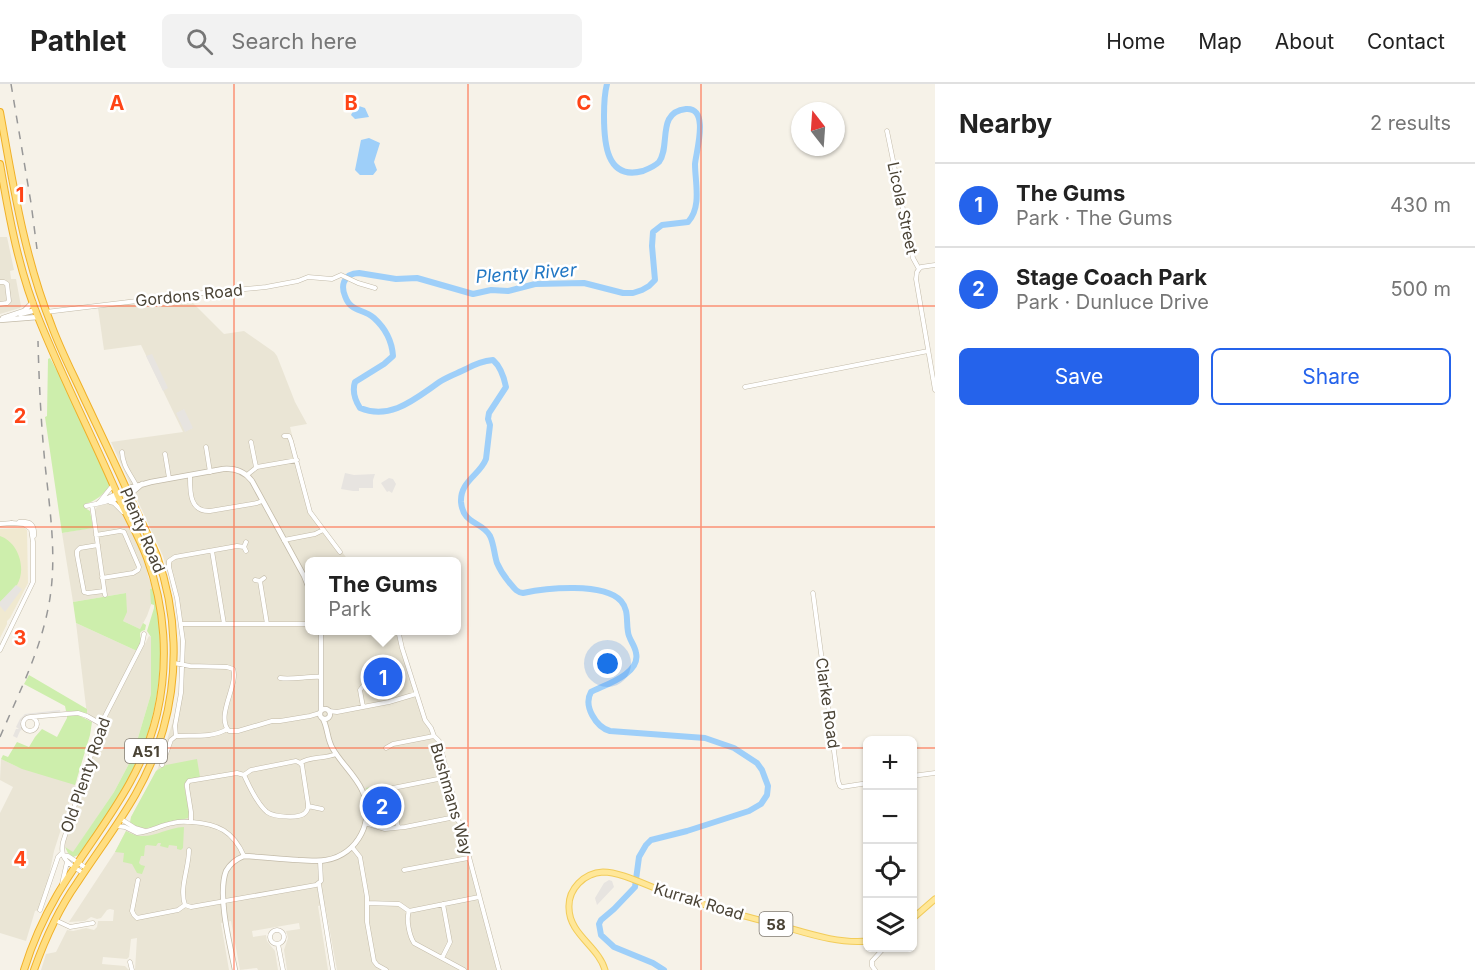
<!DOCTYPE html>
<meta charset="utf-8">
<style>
:root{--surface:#fff;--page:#f2f2f2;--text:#222;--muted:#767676;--line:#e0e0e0;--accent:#2563eb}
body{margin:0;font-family:Inter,sans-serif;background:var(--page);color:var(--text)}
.controls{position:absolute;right:18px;bottom:18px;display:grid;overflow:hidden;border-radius:9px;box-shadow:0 2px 4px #0004}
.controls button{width:54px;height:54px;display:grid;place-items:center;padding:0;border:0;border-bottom:2px solid var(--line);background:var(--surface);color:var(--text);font:30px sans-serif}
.compass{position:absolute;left:791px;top:18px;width:54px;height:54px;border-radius:50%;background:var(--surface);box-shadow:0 2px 4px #0004;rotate:343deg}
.you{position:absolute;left:608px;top:580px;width:21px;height:21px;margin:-15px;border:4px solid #fff;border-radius:50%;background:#1a73e8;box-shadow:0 0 0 9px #1a73e833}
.badge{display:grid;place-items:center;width:39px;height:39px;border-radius:50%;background:var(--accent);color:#fff;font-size:20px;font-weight:700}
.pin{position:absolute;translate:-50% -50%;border:3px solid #fff;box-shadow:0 2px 6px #0006}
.popup{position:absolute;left:305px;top:473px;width:156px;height:78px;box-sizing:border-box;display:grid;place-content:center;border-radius:9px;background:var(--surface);filter:drop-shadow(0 2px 4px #0005);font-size:20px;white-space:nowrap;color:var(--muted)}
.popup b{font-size:22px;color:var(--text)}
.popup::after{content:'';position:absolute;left:50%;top:100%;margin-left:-12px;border:12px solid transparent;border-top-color:var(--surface)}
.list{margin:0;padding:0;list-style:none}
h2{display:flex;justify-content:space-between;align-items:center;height:78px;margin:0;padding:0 24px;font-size:26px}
h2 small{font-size:20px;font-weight:400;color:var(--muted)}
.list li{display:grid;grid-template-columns:39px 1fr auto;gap:18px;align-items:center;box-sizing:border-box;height:84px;padding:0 24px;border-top:2px solid var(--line)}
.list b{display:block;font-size:22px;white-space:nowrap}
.list p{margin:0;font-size:20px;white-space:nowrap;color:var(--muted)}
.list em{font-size:20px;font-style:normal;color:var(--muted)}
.actions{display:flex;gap:12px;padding:18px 24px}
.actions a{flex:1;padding:14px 0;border:2px solid var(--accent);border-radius:9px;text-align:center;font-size:21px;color:var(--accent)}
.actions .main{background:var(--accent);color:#fff}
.icon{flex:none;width:33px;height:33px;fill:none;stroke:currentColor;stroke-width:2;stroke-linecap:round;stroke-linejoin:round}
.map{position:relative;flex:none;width:935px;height:886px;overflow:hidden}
header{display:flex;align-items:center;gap:36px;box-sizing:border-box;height:84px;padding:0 30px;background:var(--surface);border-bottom:2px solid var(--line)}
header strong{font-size:28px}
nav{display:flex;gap:33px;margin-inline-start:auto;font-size:21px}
.search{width:420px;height:54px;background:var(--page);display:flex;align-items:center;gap:15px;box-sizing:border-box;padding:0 21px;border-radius:9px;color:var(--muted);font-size:22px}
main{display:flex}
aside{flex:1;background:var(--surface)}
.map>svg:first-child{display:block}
</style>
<header>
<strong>Pathlet</strong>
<div class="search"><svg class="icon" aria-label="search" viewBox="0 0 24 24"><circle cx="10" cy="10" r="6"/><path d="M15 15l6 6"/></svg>Search here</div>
<nav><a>Home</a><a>Map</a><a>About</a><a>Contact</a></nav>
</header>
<main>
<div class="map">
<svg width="935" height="886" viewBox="0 0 935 886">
<rect width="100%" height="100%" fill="#f6f2e8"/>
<path fill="#eae5d5" d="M0 153H7L14 186 10 187 11 195H16L21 222 20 224 0 230Z
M150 217 152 222 191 217 224 250 244 247 274 268 277 272 295 318 307 340 290 343 311 428 349 477 310 478V546L399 547 402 561 425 634 435 651 440 656 501 886H337L325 821 318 822 328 886H287L284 866 288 854 286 847 300 845 299 839 252 847 253 853 266 851 267 857 275 867 278 886H258L257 884 240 886 231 837 221 839 229 886H135L137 854 131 855 129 873 127 875 103 873 102 880 125 882 129 886H41L46 870 56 868 67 846 73 847 86 844 94 846 97 843 98 837H113L114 826 110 825 107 826 101 834 97 835 91 833 85 837 69 838 115 768 130 739 131 733 158 684 174 634 179 612 180 551 176 519 171 499 163 472 111 358 183 348 141 261 104 266 98 224Z
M111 419 122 430 139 463 145 477 148 492 153 504 150 505 152 518 147 532 140 545 123 537 126 509 73 518 62 449 96 443 95 425 98 422Z
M76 539 137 567 102 633 99 634 95 635 87 631Z
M149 552 151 553V610L132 674 114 708 73 769 65 763V759L100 647Z
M1 675 18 683 77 695 54 767 47 802 38 826 35 827 26 857 0 849V729L13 703 0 696Z"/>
<path fill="#f0e9d0" d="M24 444 27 446 28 499 10 534 7 537V540L0 554V445Z"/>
<path fill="#cdeeac" d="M50 274 62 296 110 401C103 411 96 417 85 420V424L90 427 93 444 62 449 45 333 47 332 48 275Z
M0 452C18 458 27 484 17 501 13 507 5 513 0 518Z
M153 504C167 566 161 632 131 689 117 718 97 744 79 771L73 773 68 769 65 763 73 768 114 708 132 674 151 610V553L147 547 154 524V521L151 520 150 505Z
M126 509 127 528 123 537 140 545 143 539 146 541 145 546 142 547 140 549 141 558 137 567 76 539 73 518Z
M385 581 389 586 393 602 375 606 368 600 383 582Z
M29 591 87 625V631L78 628 66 627 65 622 24 600Z
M78 631 92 638 90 651 75 701 22 685 1 675 3 671 8 673 17 658 29 663 35 653 42 645 57 653 67 634V632Z
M197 675 200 693 187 696 184 701 189 728 188 734C182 736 175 736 168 738 152 742 146 749 130 739L131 733 156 687 166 681Z
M378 702 379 707 386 705 389 707 395 738 391 743 379 742 373 740 371 737 372 720 366 704Z
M184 743 183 764 181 766 177 765V762L169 761 168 764 160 762 161 759H158L156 762 147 761 145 762 144 772H141L139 779 141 781 145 782 142 790 137 789 132 780 123 778 124 769 115 768 126 747C147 760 162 744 184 743Z"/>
<path fill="#e7e4e0" d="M152 270 168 304 163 307 146 272Z
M184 325 193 344 185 348 176 329Z
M345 389 354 391 375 390 373 396V404H359V407H353L341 405Z
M389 394 393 395 396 400 392 409 389 407 387 408 381 399Z
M16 501 22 505 5 528 0 522V518Z
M60 626 61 631 27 634 24 638V644L20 647 17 654 13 652 16 645H19L16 643 20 635 25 630Z
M609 796 612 797 614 803 597 821 595 814 604 799Z"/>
<path fill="#9ecff9" d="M356 21 365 24 369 33 355 35 351 31Z
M369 54 380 59 374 78 377 86 373 91H360L355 86 361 56Z"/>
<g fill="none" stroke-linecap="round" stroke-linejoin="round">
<path stroke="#9ecff9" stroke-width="6" d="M607 0C604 11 604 21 604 32 604 58 606 97 643 87 648 85 656 81 659 78 671 62 656 28 686 25 710 23 696 68 695 80 695 98 702 123 688 138L662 141 653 148 652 162 655 196 649 202 642 206 633 209H623L584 199 535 200 508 207 491 206 473 210 417 194 396 195 359 189C352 189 347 191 344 198 342 203 343 207 345 212 351 229 363 224 374 234 385 244 392 257 393 272L384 280 355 298C352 307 355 316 360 324 392 337 417 313 441 297 449 292 458 289 466 285 475 280 483 277 493 276 501 283 504 293 506 303L489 329 488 335 490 341 486 375C480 391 460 397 461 418 463 441 482 437 490 452 494 460 494 470 497 479 500 486 504 492 509 498 514 504 516 508 523 509 546 504 604 498 621 517 629 526 626 537 628 548 629 556 635 561 636 569 641 590 604 601 591 608 583 622 596 643 610 647L705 654 734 664 757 679 762 686 768 702 767 711 761 720 749 727 687 747 651 756 646 761 639 773 635 803 614 825 601 836 599 840 601 851 614 863 653 879 664 886"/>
<defs>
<path id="minor" d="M887 47 913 174 919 185
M919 185 917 188 916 195 935 306
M919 185 921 183 935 181
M0 198H4L7 200 9 217 7 219 0 220
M46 228 203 209 266 203 298 197 308 193 332 195 341 191 358 199 375 204
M745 303 928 267
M284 352H289L291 357 310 428 340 468
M251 358 256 383
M206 363 210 388
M122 368C123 383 130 389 136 401
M165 370 169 394
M190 391C190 407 189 428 210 427L257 419 262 417
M247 391 257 383 297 376
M101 416 113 401
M99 418 116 410
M110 418 114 419 123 428
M92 421 105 511
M86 422C97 420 107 418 118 414
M19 438C30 437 35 440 34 452
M0 440 12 439
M96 451 120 447 124 448 139 483 138 486 133 489 102 494
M284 456 315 450 323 446
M246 458 244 463 246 467
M98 461 80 464 77 467V471L84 508 88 509 104 507
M212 467 224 540
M255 496 260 497 264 494
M260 497 267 540
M813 509 838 697 840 702 842 703 868 699
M181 540H310
M398 546 402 564 425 636 431 644 434 652 439 657 457 728 455 733 460 739 499 886
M0 566 33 498V458L31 445 24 440 11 439
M174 579 190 582 227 583 233 585C239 600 215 632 229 647H238L272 637H280L310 632 320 629
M280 594C291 596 309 592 321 593
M363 623 360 606 369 594 371 586
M329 627 337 628 389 618 416 610
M23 640a7 7 0 1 1 14 0a7 7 0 1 1-14 0Z
M30 633 78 629 87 632 101 640
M176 652C192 651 213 654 227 645
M386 664 393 660 434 652
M300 679C310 672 325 675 336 670
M162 681 171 656 176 652 175 642 181 609 183 557 177 514 169 483V477L175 473 237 462 244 463
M912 692 935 689
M308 722 322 725
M121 735 135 744 145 747
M191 738V728L187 703V700L189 697 237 689 244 691 251 686 296 677 300 679 302 681 308 720C308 724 308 726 305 729 299 735 274 733 267 728 257 720 249 702 244 691
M365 739 385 745 405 743 455 733
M117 742 125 743 137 749C149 748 161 741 173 739 180 737 186 738 192 738 218 740 233 747 244 772
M398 744 392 707 393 704 448 693
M352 763 360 773 367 813V838L374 877 377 881 386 886
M63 771 68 772 86 784
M404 786 468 774
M83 789C70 780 59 776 63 758L101 640 142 560 144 550
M138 796 132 827 134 831 137 834 178 826 185 821 191 823 316 801 321 797 320 777
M62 800 67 778
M319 800 333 886
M367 819 399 820 409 827 479 813
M185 821C179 804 189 784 189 766
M40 826 58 773 62 769
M409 827C406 835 409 851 414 859L464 886
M55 836 70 843 93 839
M270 853a7 7 0 1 1 14 0a7 7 0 1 1-14 0Z
M278 860 283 886
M442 874 450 858 443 820
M130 878 132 886
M875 886 872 882V877L884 864"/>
<path id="tertiary" d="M20 230 36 226
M3 234 24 227 33 218
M0 236 38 233
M126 405 151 398 223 385C235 384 245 388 252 397L304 492 310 507
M128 410 135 406 142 400
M321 546V626
M320 630a5 5 0 1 1 10 0a5 5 0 1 1-10 0Z
M235 886C230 861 217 811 226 787 230 780 236 775 244 772 262 773 280 775 298 776 307 776 317 778 326 776 358 771 376 735 362 706 355 691 341 679 333 665 327 656 328 644 323 635"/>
<path id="primary" d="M912 835 935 815
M605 886C599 863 569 850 569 824 568 805 584 789 603 788 622 788 649 803 668 809 704 822 741 831 778 841 807 849 837 860 868 857"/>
<path id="trunk" d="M0 28C13 100 24 172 51 240 60 265 72 288 83 312 99 346 115 379 130 413 139 433 149 452 157 472 177 528 179 589 163 646 145 708 111 747 77 799 58 826 45 855 34 886
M0 80C9 133 19 188 40 238 64 297 93 354 118 412 127 433 139 452 147 474 165 523 169 578 157 630 141 700 93 751 57 811 43 835 32 860 24 886"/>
</defs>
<use href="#minor" stroke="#c3bba9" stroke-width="5"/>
<use href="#tertiary" stroke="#c3bba9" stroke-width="6"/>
<use href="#primary" stroke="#f2cc5a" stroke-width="7"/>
<use href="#trunk" stroke="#f0b028" stroke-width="8"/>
<use href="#minor" stroke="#fff" stroke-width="4"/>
<use href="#tertiary" stroke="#fff" stroke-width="4.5"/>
<use href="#primary" stroke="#ffe798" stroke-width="5"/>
<use href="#trunk" stroke="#ffde81" stroke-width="6"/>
<path stroke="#989898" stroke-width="1.5" stroke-dasharray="8 8" stroke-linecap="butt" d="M11 0 31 119 37 165
M0 653C18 611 39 570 48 525 58 477 50 428 45 380 41 339 39 299 38 257"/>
</g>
<path fill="none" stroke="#ff4416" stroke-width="1.5" stroke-opacity="0.55" d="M234 0V886M468 0V886M701 0V886M0 222H935M0 443H935M0 664H868M912 664H935"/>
<g text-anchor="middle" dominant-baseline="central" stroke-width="5" stroke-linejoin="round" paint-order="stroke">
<g fill="#fff" stroke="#807b72" stroke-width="1.5">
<rect x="125" y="655" width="42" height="24" rx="4.5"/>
<rect x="759.5" y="828" width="33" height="24" rx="4.5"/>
</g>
<g font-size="15" font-weight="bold" fill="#4a4335">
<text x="146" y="667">A51</text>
<text x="776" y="840">58</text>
</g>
<g font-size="16" fill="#4a4335" stroke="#fff">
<text transform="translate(903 124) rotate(78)">Licola Street</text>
<text transform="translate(189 211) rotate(-6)">Gordons Road</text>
<text transform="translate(143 446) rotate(67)">Plenty Road</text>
<text transform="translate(828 619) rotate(82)">Clarke Road</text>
<text transform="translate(85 691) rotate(-71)">Old Plenty Road</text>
<text transform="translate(452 715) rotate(74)">Bushmans Way</text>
<text transform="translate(699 817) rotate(17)">Kurrak Road</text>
</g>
<g font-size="18" font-style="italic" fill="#2177c4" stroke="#fff">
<text transform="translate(526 189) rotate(-4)">Plenty River</text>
</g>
</g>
<g font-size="20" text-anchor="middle" font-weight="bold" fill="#ff4416" stroke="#fff" stroke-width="5" stroke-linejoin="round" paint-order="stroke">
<text x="117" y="26">A</text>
<text x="351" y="26">B</text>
<text x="584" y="26">C</text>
<text x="20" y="118">1</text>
<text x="20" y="339">2</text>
<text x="20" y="561">3</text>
<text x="20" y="782">4</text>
</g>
</svg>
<div class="controls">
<button>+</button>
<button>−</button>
<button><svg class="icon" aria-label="locate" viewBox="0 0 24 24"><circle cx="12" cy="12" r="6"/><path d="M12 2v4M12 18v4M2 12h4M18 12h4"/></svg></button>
<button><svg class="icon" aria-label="layers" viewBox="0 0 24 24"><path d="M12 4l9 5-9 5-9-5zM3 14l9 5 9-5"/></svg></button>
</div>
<svg class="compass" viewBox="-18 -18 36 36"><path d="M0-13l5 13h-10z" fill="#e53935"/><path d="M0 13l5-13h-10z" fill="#767676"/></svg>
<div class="you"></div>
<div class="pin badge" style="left:383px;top:593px">1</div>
<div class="popup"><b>The Gums</b>Park</div>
<div class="pin badge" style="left:382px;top:722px">2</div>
</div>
<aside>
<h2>Nearby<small>2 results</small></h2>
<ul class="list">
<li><span class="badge">1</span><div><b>The Gums</b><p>Park · The Gums</p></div><em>430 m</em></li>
<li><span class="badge">2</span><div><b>Stage Coach Park</b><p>Park · Dunluce Drive</p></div><em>500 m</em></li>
</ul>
<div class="actions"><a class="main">Save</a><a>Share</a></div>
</aside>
</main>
